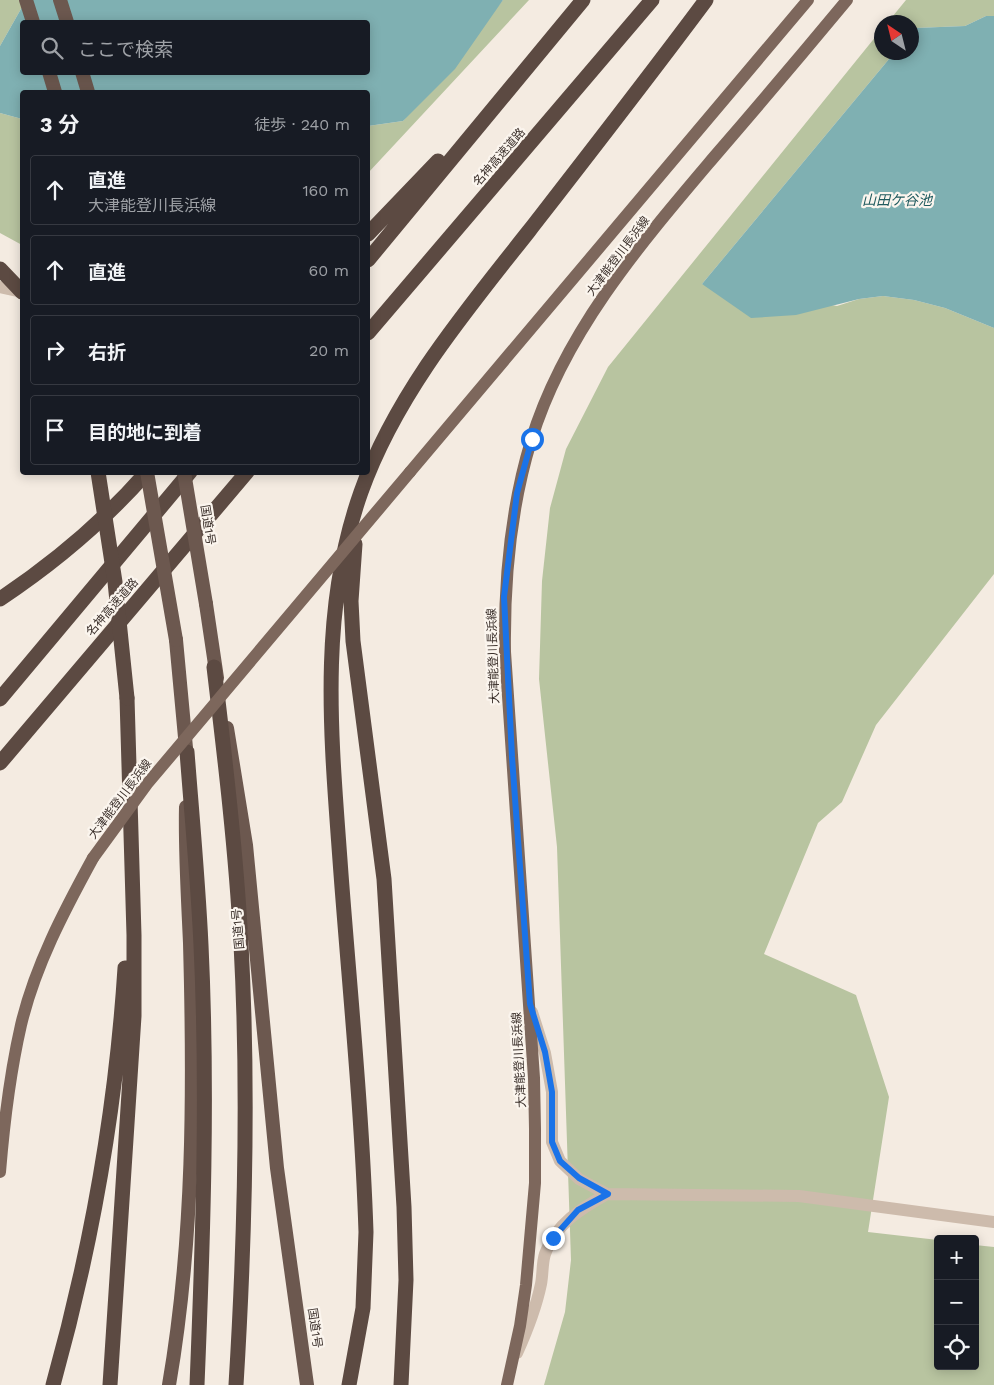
<!DOCTYPE html>
<html lang="ja">
<meta charset="utf-8">
<style>
:root{--surface:#171b24;--page:#20242c;--text:#f1f3f6;--muted:#9ea1a6;--line:#363941}
body{margin:0;font-family:"Work Sans","Noto Sans JP",sans-serif;background:var(--page);color:var(--text)}
.controls{position:absolute;right:15px;bottom:15px;display:grid;overflow:hidden;border-radius:5px;box-shadow:0 2px 12px #0003}
.controls button{width:45px;height:45px;display:grid;place-items:center;padding:0;border:0;border-bottom:1px solid var(--line);background:var(--surface);color:var(--text);font:25px sans-serif}
.compass{position:absolute;left:874px;top:15px;width:45px;height:45px;border-radius:50%;background:var(--surface);box-shadow:0 2px 12px #0003;rotate:325deg}
.stop{position:absolute;width:15px;height:15px;margin:-11px;border:4px solid #1a73e8;border-radius:50%;background:#fff}
.stop.end{background:#1a73e8;border-color:#fff;box-shadow:0 1px 5px #0008}
.list{margin:0;padding:0;list-style:none}
h2{display:flex;justify-content:space-between;align-items:center;height:65px;margin:0;padding:0 20px;font-size:21px}
h2 small{font-size:16px;font-weight:400;color:var(--muted)}
.list li{display:grid;grid-template-columns:32px 1fr auto;gap:15px;align-items:center;box-sizing:border-box;height:70px;margin:0 10px 10px;padding:0 10px;border:1px solid var(--line);border-radius:5px}
.list b{display:block;font-size:19px;white-space:nowrap}
.list p{margin:0;font-size:16px;white-space:nowrap;color:var(--muted)}
.list em{font-size:16px;font-style:normal;color:var(--muted)}
.icon{flex:none;width:28px;height:28px;fill:none;stroke:currentColor;stroke-width:2;stroke-linecap:round;stroke-linejoin:round}
.map{position:relative;flex:none;width:994px;height:1385px;overflow:hidden}
.search{position:absolute;background:var(--surface);box-shadow:0 2px 12px #0003;left:20px;top:20px;width:350px;height:55px;display:flex;align-items:center;gap:12px;box-sizing:border-box;padding:0 18px;border-radius:5px;color:var(--muted);font-size:19px}
.panel{position:absolute;background:var(--surface);box-shadow:0 2px 12px #0003;left:20px;top:90px;width:350px;height:385px;border-radius:5px}
.map>svg:first-child{display:block}
</style>
<div class="map">
<svg width="994" height="1385" viewBox="0 0 994 1385">
<rect width="100%" height="100%" fill="#f4ebe1"/>
<path fill="#b8c4a0" d="M0 0H26L0 46Z
M503 0H529L368 173V126L403 121Z
M906 0H994V16H986L965 26 915 28 912 32V22H888Z
M881 30 882 52 894 53 702 284 837 306 859 299 883 296 914 300 945 308 994 328V574L876 725 842 802 818 823 764 954 856 995 889 1097 868 1232 938 1240V1366H975V1245L994 1247V1385H544L565 1312 571 1260 557 847 539 679 542 581 550 508 566 449 608 367Z
M0 113 22 119V245L0 233Z"/>
<path fill="#7fb0b2" fill-rule="evenodd" d="M26 0H503L455 69 403 121 368 126V92H22V119L0 113V46ZM22 22H368V72H22Z
M986 16H994V328L945 308 914 300 883 296 859 299 796 315 751 318 702 284 894 53 912 52V32L915 28 965 26Z"/>
<g fill="none" stroke-linecap="round" stroke-linejoin="round">
<path stroke="#cdbbac" stroke-width="12" d="M0 287 22 292"/>
<path stroke="#cdbbac" stroke-width="12" d="M532 1012 545 1053 552 1092V1142L560 1161 579 1179 607 1194 799 1196 994 1222
M517 1353C527 1331 536 1308 541 1284 543 1274 542 1263 545 1254 555 1224 582 1208 607 1194"/>
<path stroke="#7d675c" stroke-width="12" d="M410 472 808 0
M0 1172C4 1123 10 1073 21 1025 35 966 64 911 93 858
M507 1385 520 1326 526 1285 535 1183V1129L534 1078 505 652C504 580 510 510 531 441 564 332 642 242 714 157 759 105 803 53 847 0"/>
<path stroke="#6c584f" stroke-width="14" d="M26 0 33 22
M60 0 67 22
M49 72 55 92
M82 72 88 92
M206 604 217 678
M176 640 186 748
M227 728 246 845 277 1168 307 1385
M169 1385C194 1240 194 1090 190 943 188 898 185 852 186 807"/>
<path stroke="#5c4a42" stroke-width="15" d="M368 234 438 161
M368 260 583 0
M0 269 22 292
M368 333 652 0
M355 544 351 601 353 641 384 879 404 1207 406 1280 401 1385
M0 599C54 563 104 521 147 472
M214 667C225 759 236 851 241 944 249 1091 245 1238 236 1385
M0 699 190 472
M187 752C192 817 198 881 201 945 208 1092 203 1239 197 1385
M0 763 247 472
M53 1385C91 1249 116 1108 125 968
M110 1385 134 1016V935L127 698
M349 1385 363 1308 366 1232C362 1112 350 993 341 874 332 746 317 616 361 492 396 394 465 312 529 231 588 155 648 78 706 0"/>
<path stroke="#7d675c" stroke-width="12" d="M93 858 147 784 410 472"/>
<path stroke="#6c584f" stroke-width="14" d="M147 472 176 640
M184 472 206 604"/>
<path stroke="#5c4a42" stroke-width="15" d="M98 472 115 582 127 698"/>
</g>
<g fill="none" stroke-linecap="round" stroke-linejoin="round">
<path stroke="#1a73e8" stroke-width="6" d="M532 439 517 493 504 597 512 757 530 1004 545 1052 552 1092V1142L560 1161 579 1178 608 1194 578 1210 553 1238"/>
</g>
<g text-anchor="middle" dominant-baseline="central" stroke-width="4.5" stroke-linejoin="round" paint-order="stroke">
<g font-size="12" fill="#3b302b" stroke="#fbf5ee">
<text transform="translate(499 157) rotate(-49)">名神高速道路</text>
<text transform="translate(618 256) rotate(-53)">大津能登川長浜線</text>
<text transform="translate(208 525) rotate(81)">国道1号</text>
<text transform="translate(112 607) rotate(-49)">名神高速道路</text>
<text transform="translate(493 656) rotate(-92)">大津能登川長浜線</text>
<text transform="translate(120 799) rotate(-53)">大津能登川長浜線</text>
<text transform="translate(238 929) rotate(-95)">国道1号</text>
<text transform="translate(519 1060) rotate(-93)">大津能登川長浜線</text>
<text transform="translate(315 1328) rotate(82)">国道1号</text>
</g>
<g font-size="14" font-style="italic" fill="#1f5a5e" stroke="#fbf5ee">
<text x="897" y="200">山田ケ谷池</text>
</g>
</g>
</svg>
<div class="controls">
<button>+</button>
<button>−</button>
<button><svg class="icon" aria-label="locate" viewBox="0 0 24 24"><circle cx="12" cy="12" r="6"/><path d="M12 2v4M12 18v4M2 12h4M18 12h4"/></svg></button>
</div>
<svg class="compass" viewBox="-18 -18 36 36"><path d="M0-13l5 13h-10z" fill="#e53935"/><path d="M0 13l5-13h-10z" fill="#9ea1a6"/></svg>
<div class="stop" style="left:532px;top:439px"></div>
<div class="stop end" style="left:553px;top:1238px"></div>
<div class="search"><svg class="icon" aria-label="search" viewBox="0 0 24 24"><circle cx="10" cy="10" r="6"/><path d="M15 15l6 6"/></svg>ここで検索</div>
<section class="panel">
<h2>3 分<small>徒歩 · 240 m</small></h2>
<ul class="list">
<li><svg class="icon" aria-label="ahead" viewBox="0 0 24 24"><path d="M12 20V5M6 11l6-6 6 6"/></svg><div><b>直進</b><p>大津能登川長浜線</p></div><em>160 m</em></li>
<li><svg class="icon" aria-label="ahead" viewBox="0 0 24 24"><path d="M12 20V5M6 11l6-6 6 6"/></svg><div><b>直進</b></div><em>60 m</em></li>
<li><svg class="icon" aria-label="right" viewBox="0 0 24 24"><path d="M7 20v-9h11M14 6l5 5-5 5"/></svg><div><b>右折</b></div><em>20 m</em></li>
<li><svg class="icon" aria-label="arrive" viewBox="0 0 24 24"><path d="M6 21V4h12l-3 4 3 4H6"/></svg><div><b>目的地に到着</b></div></li>
</ul>
</section>
</div>
